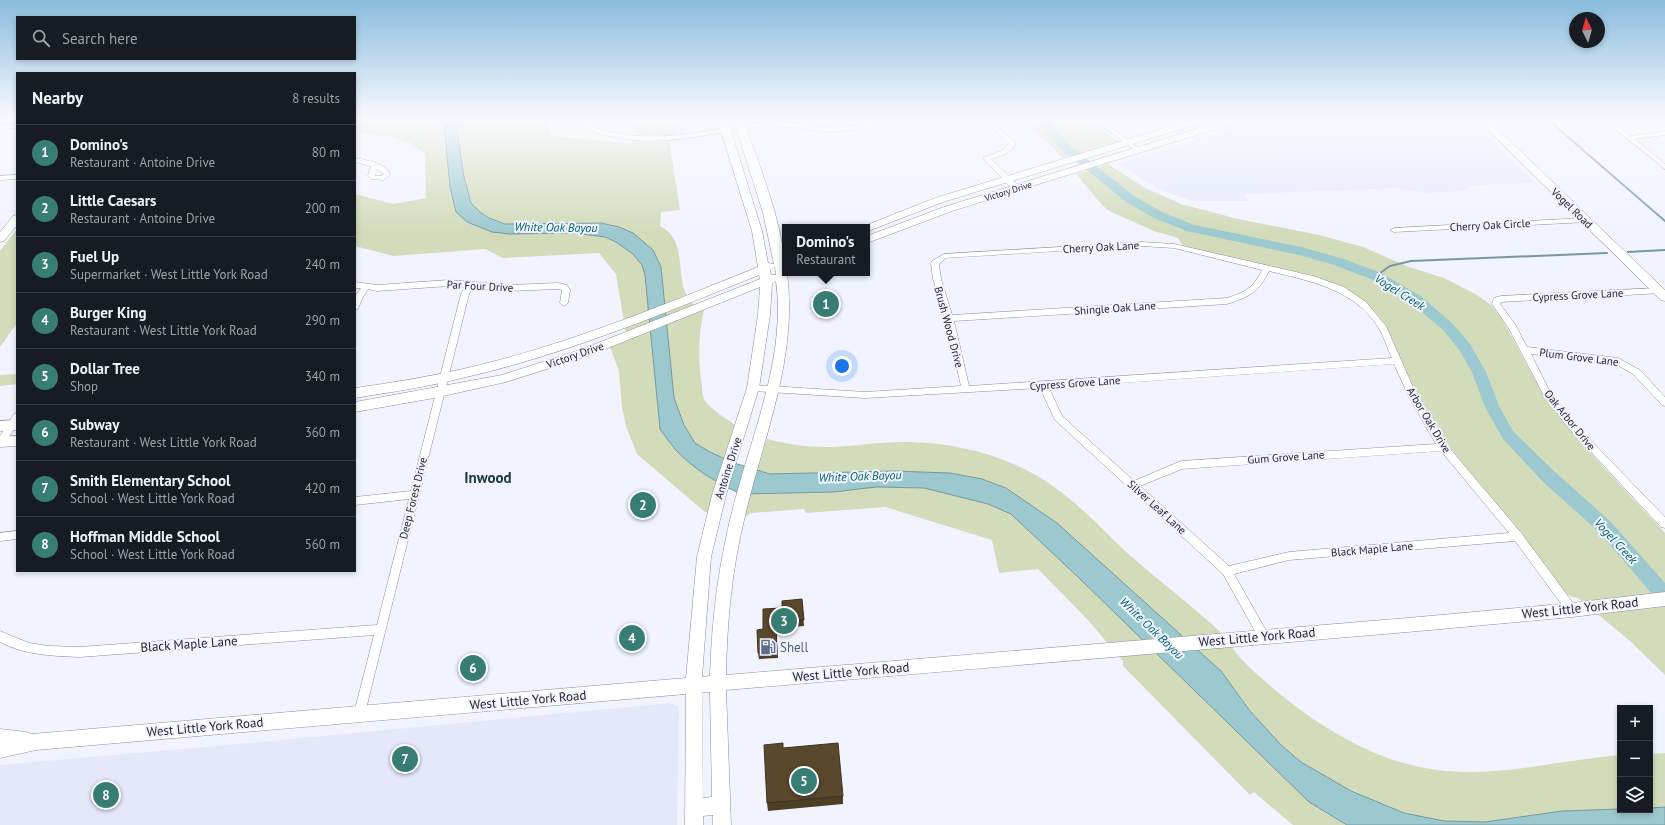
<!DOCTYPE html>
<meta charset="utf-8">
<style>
:root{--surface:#171b24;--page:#20242c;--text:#f1f3f6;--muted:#9ea1a6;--line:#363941;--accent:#377d74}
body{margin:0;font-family:"PT Sans",sans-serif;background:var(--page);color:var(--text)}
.controls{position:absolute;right:12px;bottom:12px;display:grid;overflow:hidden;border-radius:0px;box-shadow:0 2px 6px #0003}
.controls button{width:36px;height:36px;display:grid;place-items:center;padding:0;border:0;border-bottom:1px solid var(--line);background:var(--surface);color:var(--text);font:20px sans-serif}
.compass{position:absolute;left:1569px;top:12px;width:36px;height:36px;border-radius:50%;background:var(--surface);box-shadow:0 2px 6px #0003;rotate:355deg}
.you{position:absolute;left:842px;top:366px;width:14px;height:14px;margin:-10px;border:3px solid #fff;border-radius:50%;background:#1a73e8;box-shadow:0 0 0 6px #1a73e833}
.badge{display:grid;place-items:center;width:26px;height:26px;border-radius:50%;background:var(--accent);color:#fff;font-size:13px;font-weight:700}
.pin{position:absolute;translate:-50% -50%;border:2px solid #fff;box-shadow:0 1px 4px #0006}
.popup{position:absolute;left:782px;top:224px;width:88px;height:52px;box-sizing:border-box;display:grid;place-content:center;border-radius:0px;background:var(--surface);filter:drop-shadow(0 1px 3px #0005);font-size:13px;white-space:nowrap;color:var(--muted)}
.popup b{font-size:15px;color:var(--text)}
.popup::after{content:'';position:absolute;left:50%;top:100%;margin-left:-8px;border:8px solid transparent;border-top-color:var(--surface)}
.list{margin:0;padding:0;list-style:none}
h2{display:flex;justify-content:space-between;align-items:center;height:52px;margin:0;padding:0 16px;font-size:17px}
h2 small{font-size:13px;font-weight:400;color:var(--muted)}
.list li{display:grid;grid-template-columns:26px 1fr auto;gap:12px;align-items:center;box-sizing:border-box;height:56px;padding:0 16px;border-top:1px solid var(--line)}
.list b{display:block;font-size:15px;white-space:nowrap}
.list p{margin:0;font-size:13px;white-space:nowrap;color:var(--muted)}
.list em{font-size:13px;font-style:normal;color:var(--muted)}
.icon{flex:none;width:22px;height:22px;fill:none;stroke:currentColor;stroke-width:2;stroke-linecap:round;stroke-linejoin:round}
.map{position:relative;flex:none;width:1665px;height:825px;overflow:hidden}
.search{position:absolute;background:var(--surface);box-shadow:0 2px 6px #0003;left:16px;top:16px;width:340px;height:44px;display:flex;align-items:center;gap:10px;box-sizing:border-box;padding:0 14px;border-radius:0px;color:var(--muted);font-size:15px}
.panel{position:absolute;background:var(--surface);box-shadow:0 2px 6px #0003;left:16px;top:72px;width:340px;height:500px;border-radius:0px}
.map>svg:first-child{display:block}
</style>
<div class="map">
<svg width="1665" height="825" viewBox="0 0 1665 825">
<rect width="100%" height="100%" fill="#f1f3ff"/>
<path fill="#e5e8fb" d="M1264 118H1469L1535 183 1475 185 1461 191 1426 193 1399 188 1244 194 1248 201H1193L1160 190 1118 164Z
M670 703 679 707 677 825H0V765L228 745Z"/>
<path fill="#d2dbba" d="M355 118H545L551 136 629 143 636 135 630 118H680L684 131 673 135 670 146 680 210 661 212 660 226C685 239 677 266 684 289 687 298 693 305 700 311L704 310C698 336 698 361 702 387 702 391 703 398 705 401 713 411 727 419 737 426L708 512H705L637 454 626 426 622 407 619 371 610 347 627 340 616 274 599 253 503 258 485 249 393 256 355 246V194L393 204 426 198 425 154 410 143 390 137 355 132Z
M1019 118H1087L1119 142 1063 158 1037 132Z
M1108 164 1145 188 1181 204 1238 219 1319 235 1363 247 1409 267 1444 278 1477 295 1492 306 1502 319 1539 387 1565 423 1599 462 1665 533V675L1630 641 1578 598 1572 597 1566 594 1464 467 1440 433 1419 401 1383 322 1378 316 1368 305 1335 284 1320 278 1183 246 1178 238 1154 231 1109 211 1102 205 1076 174Z
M17 229V323L0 347V251Z
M17 374V384L0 386V375Z
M767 439C786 444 805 447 824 447 854 447 882 441 912 442 949 443 990 452 1024 469 1064 488 1094 521 1125 551 1154 577 1185 600 1214 626 1226 637 1234 652 1245 663 1296 712 1365 761 1437 770 1498 778 1559 760 1620 755V810H1650V754L1665 753V825H1293L1254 792 1250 795 1123 666V661L1088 620 1038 569 999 573 992 540 885 507 806 513 804 509 751 513 745 517 742 516Z"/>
<path fill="#9bc9cf" stroke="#78989e" d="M440 118H455L464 177 471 203 480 212 489 218 505 224 601 223 619 227 633 233 653 250 661 267 674 398 684 425 695 443 710 452 734 463 770 474 893 471 950 473 982 479 1006 488 1057 523 1221 671 1250 711 1282 746 1301 762 1351 791 1404 813 1444 821 1485 822 1562 811 1620 809 1650 810V808L1665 807V825H1347L1309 802 1079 578 1011 514 988 504 924 488 876 487 834 492 741 494C717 483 693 469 675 449 670 443 665 436 660 429L645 275 642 265 633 254 616 242 605 237 575 233 509 234 492 232 467 222 456 212 450 187 444 124Z"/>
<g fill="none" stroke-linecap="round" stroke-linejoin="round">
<path stroke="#78989e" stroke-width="2" d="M1546 118 1665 221
M1628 252 1665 250
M1376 276 1390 266 1411 261 1607 253"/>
<path fill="#9bc9cf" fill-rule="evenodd" d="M1036 118H1047L1067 143 1134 196 1162 212 1194 225 1301 247 1344 259 1381 273 1422 297 1454 325 1470 344 1486 372 1499 406 1513 431 1555 472 1611 522 1665 583V604L1659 602 1599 532 1543 482 1503 439 1485 407 1472 372 1460 351 1444 331 1412 303 1371 279 1334 265 1299 255 1187 231 1154 218 1126 202 1059 147Z"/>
<defs>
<path id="street" d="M0 118H4L0 121Z
M581 118H587C592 129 604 131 615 133 669 144 716 126 769 122 785 121 801 125 818 127 835 128 852 126 869 124L868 118H874L876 126C872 129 865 129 859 129 846 131 832 132 819 131 802 129 785 125 767 126 714 131 668 148 613 137 600 134 586 132 581 118Z
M980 118H987L1016 143C1011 154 1001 156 991 159L1020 187V191H1014L983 158 1003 150 1009 143Z
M1092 118H1099L1142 151 1139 153 1137 152Z
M1602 118H1609L1631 136 1665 131V135L1635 139 1665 164V169Z
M17 124V128L0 129V125Z
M355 158C366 160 387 163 390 175L383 180 371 179 368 176 371 166 355 162ZM377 169 384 174 381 176H375Z
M17 175V179L0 180V176Z
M1585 218H1588V222L1394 232 1390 230 1394 228Z
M1142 242 1174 244 1313 276 1344 287 1366 302 1386 326 1417 396 1446 444 1522 534 1576 607 1577 610 1576 613 1572 615 1568 613 1515 541 1289 560 1234 574 1269 636 1268 640 1264 641 1260 640 1223 574 1055 420 1040 388 865 398 753 391 749 388 753 385 865 392 961 386 945 318 933 279 931 263 932 261 944 254ZM1142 246 1174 248 1262 270C1253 288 1246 292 1227 298L952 315 941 279 939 264 946 258ZM1269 271C1310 281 1354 289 1378 327 1384 336 1387 348 1392 358L969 386 954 321 1227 304C1249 297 1259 292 1269 271ZM1394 364 1409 397 1436 444 1181 461 1134 481 1062 416 1049 388ZM1441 451 1509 533 1289 552 1229 566 1140 486 1182 469Z
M449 280 509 285 558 283 567 285 570 290 568 303 564 306 560 303 562 290 558 289 509 291 473 288 469 294 364 717 360 719 356 717 354 713 374 635 80 657C52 656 25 655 0 642V631L29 643 49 646 80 647 377 625 409 499 355 505V497L411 491 461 294 465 287 449 286 377 291 368 289 362 299 358 309 355 310V296L361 288H355V282L377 285Z
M1659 288 1663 291 1662 293 1501 302 1500 304 1515 324 1527 347 1618 358 1640 370 1665 397V406L1662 405 1633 374 1614 363 1531 354 1548 388 1571 420 1665 517V528L1661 527 1565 424 1542 392 1508 327 1492 304 1494 298 1501 296Z
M17 413V424L4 445H0V436L14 414Z
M17 531V539L0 541V533Z"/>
<path id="secondary" d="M717 118H727L762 231 768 263 774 264 763 213 733 118H743C758 163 785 227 785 273H787C798 357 764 435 745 516 732 568 727 621 726 675L1419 617 1572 603 1665 592V606L1572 617 1419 631 726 690 731 825H713V815L703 816V825H685L686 694 36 750 0 758V729L26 732 32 734 686 678 697 557 712 495 747 388 758 315 760 287 588 356 506 382 434 398 355 412V402L502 375 580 350 760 279 759 275C662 314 564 355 462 378 427 387 391 392 355 398V388C391 383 427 377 463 369 564 346 661 306 758 267L752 231ZM775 267 776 275H771L770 270ZM776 281C786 356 754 428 735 500 719 560 712 614 710 676L702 677 711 557 726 495 759 388 770 315 772 283ZM702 692H710L712 797 703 798Z
M1198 118H1213L1211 120 943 202 871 230 867 231V227H862L935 198Z
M1232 118H1247L1245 120 952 211 867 243V236L944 207Z
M1476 118H1486L1665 290V301L1661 300Z
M17 215V225L4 241 0 242V232L13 216Z
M17 420V430L0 431V421Z
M17 436V446L0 447V437Z"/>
</defs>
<use href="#street" stroke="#8c8e99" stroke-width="1"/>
<use href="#secondary" stroke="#8c8e99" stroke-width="1"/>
<use href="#street" fill="#fff" fill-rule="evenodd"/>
<use href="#secondary" fill="#fff" fill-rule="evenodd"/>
</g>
<path fill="#4d3e26" d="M802 599 804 626 776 628 778 658 759 659 758 653 763 629 782 608Z
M783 748 843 796V804L768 811 767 803Z"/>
<path fill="#5a482c" stroke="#3f321f" d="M802 599 804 620 776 622 777 652 758 653 757 630 763 629V609L782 608V601Z
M783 743V748L838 743 843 796 767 803 764 745Z"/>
<linearGradient id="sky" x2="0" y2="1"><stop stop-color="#89bcde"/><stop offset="0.51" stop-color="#f9faff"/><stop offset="1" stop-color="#f9faff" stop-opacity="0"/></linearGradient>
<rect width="1665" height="233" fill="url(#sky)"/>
<defs>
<symbol id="fuel-bare" viewBox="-9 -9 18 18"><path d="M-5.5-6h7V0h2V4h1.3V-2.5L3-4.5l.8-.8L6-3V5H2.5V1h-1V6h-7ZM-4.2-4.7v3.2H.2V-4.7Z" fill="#5c6f8a" stroke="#f1f3ff" stroke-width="2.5" paint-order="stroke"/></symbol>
</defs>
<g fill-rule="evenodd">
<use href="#fuel-bare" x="757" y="636" width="22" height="22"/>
</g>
<g text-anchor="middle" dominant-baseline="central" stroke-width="4" stroke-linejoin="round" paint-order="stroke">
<g font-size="9" fill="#26262b" stroke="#f1f3ff">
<text transform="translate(1008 191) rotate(-17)">Victory Drive</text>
</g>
<g font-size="11" fill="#26262b" stroke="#f1f3ff">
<text transform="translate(1572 208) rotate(44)">Vogel Road</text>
<text transform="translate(1490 225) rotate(-3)">Cherry Oak Circle</text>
<text transform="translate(1101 247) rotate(-3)">Cherry Oak Lane</text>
<text transform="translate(480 286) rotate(3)">Par Four Drive</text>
<text transform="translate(1578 295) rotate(-3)">Cypress Grove Lane</text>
<text transform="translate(1115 308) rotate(-4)">Shingle Oak Lane</text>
<text transform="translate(949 327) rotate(75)">Brush Wood Drive</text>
<text transform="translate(575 355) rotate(-19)">Victory Drive</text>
<text transform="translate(1579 357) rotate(7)">Plum Grove Lane</text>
<text transform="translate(1075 383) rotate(-4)">Cypress Grove Lane</text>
<text transform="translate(1429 420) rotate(59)">Arbor Oak Drive</text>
<text transform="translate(1570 420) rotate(51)">Oak Arbor Drive</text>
<text transform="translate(1286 457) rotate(-4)">Gum Grove Lane</text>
<text transform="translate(728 468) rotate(-72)">Antoine Drive</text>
<text transform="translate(413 498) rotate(-76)">Deep Forest Drive</text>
<text transform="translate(1157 507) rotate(42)">Silver Leaf Lane</text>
<text transform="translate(1372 549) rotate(-5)">Black Maple Lane</text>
</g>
<g font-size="12" font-style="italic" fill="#00626c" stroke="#f1f3ff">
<text transform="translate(556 227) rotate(1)">White Oak Bayou</text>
<text transform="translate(1400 292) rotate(32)">Vogel Creek</text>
<text transform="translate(860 476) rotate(-2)">White Oak Bayou</text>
<text transform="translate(1616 541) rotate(47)">Vogel Creek</text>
<text transform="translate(1152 628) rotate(44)">White Oak Bayou</text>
</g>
<g font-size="13" fill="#26262b" stroke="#f1f3ff">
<text transform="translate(1580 608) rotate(-6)">West Little York Road</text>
<text transform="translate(1257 637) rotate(-5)">West Little York Road</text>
<text transform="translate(189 644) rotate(-4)">Black Maple Lane</text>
<text transform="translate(851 672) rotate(-5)">West Little York Road</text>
<text transform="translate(528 700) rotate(-5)">West Little York Road</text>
<text transform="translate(205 727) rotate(-5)">West Little York Road</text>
</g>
<g font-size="13" fill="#4e5e75" stroke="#f1f3ff" text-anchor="start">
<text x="780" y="647">Shell</text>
</g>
<g font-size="15" font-weight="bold" fill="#183935" stroke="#f1f3ff">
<text x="488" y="477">Inwood</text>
</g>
</g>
</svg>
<div class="controls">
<button>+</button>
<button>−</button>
<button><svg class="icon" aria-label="layers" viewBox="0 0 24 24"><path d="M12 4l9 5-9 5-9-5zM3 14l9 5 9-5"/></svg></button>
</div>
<svg class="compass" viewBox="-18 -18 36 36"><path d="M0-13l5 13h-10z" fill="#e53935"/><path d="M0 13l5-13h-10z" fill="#9ea1a6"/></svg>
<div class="you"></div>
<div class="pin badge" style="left:826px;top:304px">1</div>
<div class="popup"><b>Domino's</b>Restaurant</div>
<div class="pin badge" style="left:643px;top:505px">2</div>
<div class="pin badge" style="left:784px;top:621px">3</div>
<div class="pin badge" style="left:632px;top:638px">4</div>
<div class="pin badge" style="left:804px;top:781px">5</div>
<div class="pin badge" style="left:473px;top:668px">6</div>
<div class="pin badge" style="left:405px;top:759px">7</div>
<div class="pin badge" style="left:106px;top:795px">8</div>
<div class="search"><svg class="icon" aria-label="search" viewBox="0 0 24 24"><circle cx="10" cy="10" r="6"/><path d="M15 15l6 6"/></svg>Search here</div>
<section class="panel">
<h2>Nearby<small>8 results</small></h2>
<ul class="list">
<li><span class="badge">1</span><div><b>Domino's</b><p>Restaurant · Antoine Drive</p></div><em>80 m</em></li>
<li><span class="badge">2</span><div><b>Little Caesars</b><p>Restaurant · Antoine Drive</p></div><em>200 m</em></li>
<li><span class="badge">3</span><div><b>Fuel Up</b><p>Supermarket · West Little York Road</p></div><em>240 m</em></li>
<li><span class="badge">4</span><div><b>Burger King</b><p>Restaurant · West Little York Road</p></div><em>290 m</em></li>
<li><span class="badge">5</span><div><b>Dollar Tree</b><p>Shop</p></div><em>340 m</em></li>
<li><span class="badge">6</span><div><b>Subway</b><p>Restaurant · West Little York Road</p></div><em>360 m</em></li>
<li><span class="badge">7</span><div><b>Smith Elementary School</b><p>School · West Little York Road</p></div><em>420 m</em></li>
<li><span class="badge">8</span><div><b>Hoffman Middle School</b><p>School · West Little York Road</p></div><em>560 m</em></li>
</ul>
</section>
</div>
